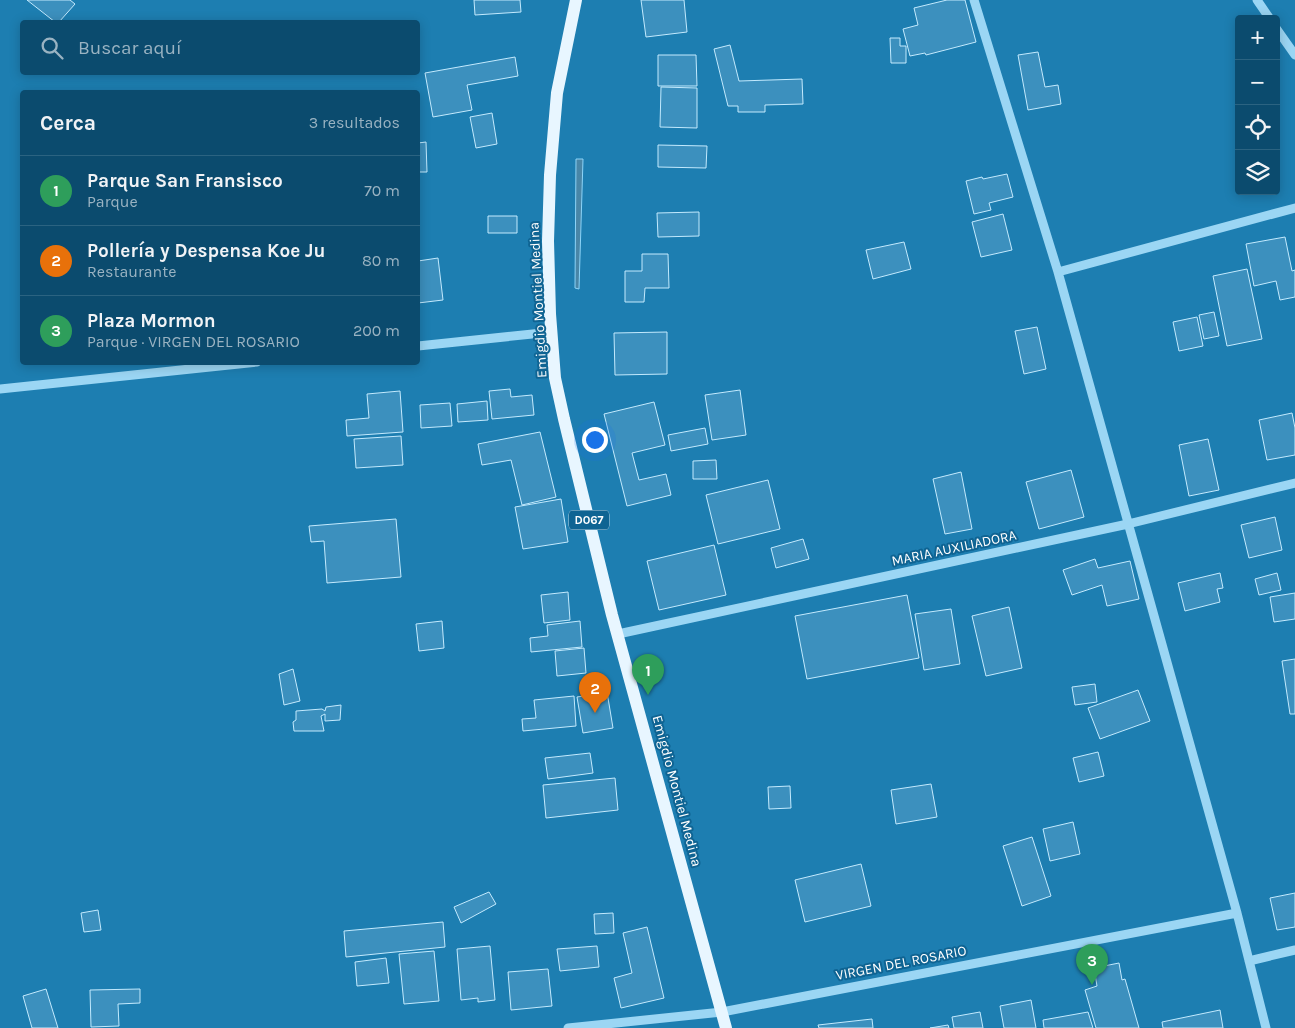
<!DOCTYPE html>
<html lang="es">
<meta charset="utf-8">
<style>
:root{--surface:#0b4b6e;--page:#145273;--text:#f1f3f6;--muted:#9ab3c2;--line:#2b6381;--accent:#8bbbb9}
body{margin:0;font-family:Karla,sans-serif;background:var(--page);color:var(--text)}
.controls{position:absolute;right:15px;top:15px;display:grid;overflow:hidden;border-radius:5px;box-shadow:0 2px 12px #0003}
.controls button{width:45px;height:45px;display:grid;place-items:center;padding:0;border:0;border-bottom:1px solid var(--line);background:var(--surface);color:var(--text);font:25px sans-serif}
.you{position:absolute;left:594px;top:439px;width:18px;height:18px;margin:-12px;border:4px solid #fff;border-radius:50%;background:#1a73e8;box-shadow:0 0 0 8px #1a73e833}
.badge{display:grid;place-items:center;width:32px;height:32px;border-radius:50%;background:var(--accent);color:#fff;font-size:16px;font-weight:700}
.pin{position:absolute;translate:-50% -41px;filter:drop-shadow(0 1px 2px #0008)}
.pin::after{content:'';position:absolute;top:26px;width:18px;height:15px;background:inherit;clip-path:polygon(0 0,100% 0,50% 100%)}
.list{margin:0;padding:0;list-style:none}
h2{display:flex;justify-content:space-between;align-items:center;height:65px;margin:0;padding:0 20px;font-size:21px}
h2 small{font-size:16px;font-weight:400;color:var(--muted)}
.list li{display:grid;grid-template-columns:32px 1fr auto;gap:15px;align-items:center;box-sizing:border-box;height:70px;padding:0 20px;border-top:1px solid var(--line)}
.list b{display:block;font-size:19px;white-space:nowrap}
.list p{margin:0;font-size:16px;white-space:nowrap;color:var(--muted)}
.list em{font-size:16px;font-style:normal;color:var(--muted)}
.icon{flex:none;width:28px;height:28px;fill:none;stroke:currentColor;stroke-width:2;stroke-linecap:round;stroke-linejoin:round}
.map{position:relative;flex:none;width:1295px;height:1028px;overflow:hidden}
.search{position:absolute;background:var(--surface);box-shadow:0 2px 12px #0003;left:20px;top:20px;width:400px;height:55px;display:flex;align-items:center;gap:12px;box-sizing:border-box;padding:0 18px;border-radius:5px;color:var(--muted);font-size:19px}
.panel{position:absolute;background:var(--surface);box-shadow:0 2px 12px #0003;left:20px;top:90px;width:400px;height:275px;border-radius:5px}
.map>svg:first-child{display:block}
</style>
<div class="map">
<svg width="1295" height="1028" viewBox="0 0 1295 1028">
<rect width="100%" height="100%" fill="#0f6493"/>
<path fill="#1d7eb1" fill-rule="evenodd" d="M0 0H1295V1028H0ZM1239 19H1276V191H1239ZM22 22H418V72H22ZM22 92H418V362H22Z"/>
<path fill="#4986a7" stroke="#8dd4f8" d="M576 159H583L579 289 575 288Z"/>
<path fill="#3c90be" stroke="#c3eafe" d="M27 0H70L75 4 59 22H55Z
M474 0H520L521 12 475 15Z
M641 0H684L687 32 646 37Z
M947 0H965L976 42 926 55 925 53 910 56 903 29 918 25 914 8Z
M890 38H900V46H906V63H891Z
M730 45 739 81 802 79 803 104 765 105V112H738V106H728L714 49Z
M1038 52 1045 87 1058 85 1061 104 1028 110 1018 55Z
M658 55H696L697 86H658Z
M515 57 518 76 467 85 472 110 433 117 425 73Z
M661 87 697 88V128L660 127Z
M492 113 497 144 476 148 470 117Z
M426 142 427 172H418V143Z
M658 145 707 146 706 168 658 167Z
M1007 174 1013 197 989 203 991 210 974 214 966 181 982 177 983 179Z
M699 212V236L658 237 657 213Z
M1003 214 1012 250 981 257 972 222Z
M488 216H517V233H488Z
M1285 237 1292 271 1295 270V297L1280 300 1276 281 1254 286 1246 244Z
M904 242 911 269 873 279 866 250Z
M642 254H668L669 288H645L644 302H625V271H642Z
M438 258 443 300 418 303V261Z
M1247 269 1262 339 1227 346 1213 276Z
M1214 312 1219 336 1204 339 1199 315Z
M1197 317 1203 346 1179 351 1173 322Z
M1037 327 1046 369 1024 374 1015 331Z
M667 332V374L615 375 614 333Z
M510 389 511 397 532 395 534 415 492 419 489 391Z
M740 390 746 435 712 440 705 395Z
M400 391 403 432 347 436 346 420 369 418 367 394Z
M487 401 488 420 458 422 457 404Z
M654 402 665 445 632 453 639 480 666 474 671 495 627 506 604 414Z
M450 403 452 426 421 428 420 405Z
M1292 413 1295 428V455L1267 460 1259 420Z
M705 428 708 444 671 451 668 435Z
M540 432 556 497 522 505 511 460 482 465 478 444Z
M401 436 403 465 356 468 354 439Z
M1208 439 1219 490 1189 496 1179 445Z
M716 460 717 479H693V461Z
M1071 470 1084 517 1039 529 1026 482Z
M961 472 972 529 945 534 933 479Z
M768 480 780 529 718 544 706 495Z
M561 499 568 542 523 549 515 507Z
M1275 517 1282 550 1249 558 1241 525Z
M396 519 401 577 327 583 324 541 311 542 309 526Z
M803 539 809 559 776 568 771 548Z
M714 545 726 595 659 610 647 561Z
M1095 559 1098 568 1130 561 1139 599 1107 606 1102 585 1072 595 1063 570Z
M1220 573 1223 588 1217 589 1220 602 1185 611 1178 583Z
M1277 573 1281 590 1259 595 1255 579Z
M568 592 570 620 544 623 541 595Z
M1295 593V619L1274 622 1270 597Z
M907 595 919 658 807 679 795 616Z
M1009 607 1022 668 986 676 972 616Z
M951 609 960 664 924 670 915 614Z
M442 621 444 648 419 651 416 624Z
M580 621 582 647 531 652 530 638 548 636 547 625Z
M584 648 586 673 557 676 555 651Z
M1295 659V714H1290L1282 661Z
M293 669 300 701 284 705 279 674Z
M1095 684 1097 702 1075 705 1072 687Z
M1138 690 1150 721 1100 739 1088 708Z
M607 692 613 728 583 733 577 697Z
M574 696 576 726 523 731 522 719 536 718 534 700Z
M341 705 340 720 325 721V714L321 716 324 731H294L293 722 296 720V711L322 709 325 711 326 707Z
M1098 752 1104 776 1079 782 1073 758Z
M590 753 593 773 548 779 545 758Z
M615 778 618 810 546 818 543 785Z
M931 784 937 817 896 824 891 790Z
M790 786 791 808 769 809 768 787Z
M1073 822 1080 854 1050 861 1043 829Z
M1032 837 1051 896 1022 906 1003 846Z
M861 864 871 906 805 922 795 880Z
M489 892 496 904 461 923 454 907Z
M1295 893V927L1277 930 1270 898Z
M98 910 101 930 84 932 81 913Z
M613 913 614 933 595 934 594 914Z
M443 922 445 947 346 957 344 931Z
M647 927 664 998 621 1008 614 978 632 973 623 933Z
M490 946 495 1000 478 1002V998L461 1000 457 949Z
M597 946 599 967 560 971 557 949Z
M434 951 439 1001 404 1004 399 954Z
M386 958 389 983 357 986 355 962Z
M1119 963 1122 980 1125 979 1139 1028H1096L1085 990 1097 986 1094 968Z
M548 969 552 1006 511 1010 508 972Z
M46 989 58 1028H32L23 996Z
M140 989V1003L118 1004 119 1026 91 1027 90 990Z
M1031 1000 1036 1028H1004L1000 1006Z
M1220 1010 1223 1028H1163L1162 1022Z
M980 1012 983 1028H954L952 1017Z
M1088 1012 1093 1028H1044L1043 1020Z
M872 1019 873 1028H819L818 1025Z
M948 1025 949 1028H930Z"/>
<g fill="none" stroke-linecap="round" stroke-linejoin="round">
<path stroke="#9bd6f4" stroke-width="9" d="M974 0 1058 272 1237 913 1266 1028
M1257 0 1270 19
M1276 28 1295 55
M1058 272 1295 208
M418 346 552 332
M0 389 257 362
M618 634 1128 524 1295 483
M1249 961 1295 950
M568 1028 722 1012 1237 913"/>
<path stroke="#e8f6ff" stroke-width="12" d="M576 0 557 93 550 175 548 241 550 314 555 378 564 419 612 615 726 1028"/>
</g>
<g text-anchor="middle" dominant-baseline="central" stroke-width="4" stroke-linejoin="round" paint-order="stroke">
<rect fill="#0f6493" stroke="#b7d0df" stroke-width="1" x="569" y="510.5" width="40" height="19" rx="4"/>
<g font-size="12" font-weight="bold" fill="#fff">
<text x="589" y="520">D067</text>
</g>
<g font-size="14" fill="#fff" stroke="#0f6493">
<text transform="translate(538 300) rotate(-93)">Emigdio Montiel Medina</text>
<text transform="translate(954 548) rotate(-12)">MARIA AUXILIADORA</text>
<text transform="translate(677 791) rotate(75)">Emigdio Montiel Medina</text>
<text transform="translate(901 963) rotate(-11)">VIRGEN DEL ROSARIO</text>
</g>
</g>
</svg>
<div class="controls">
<button>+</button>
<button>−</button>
<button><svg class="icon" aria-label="locate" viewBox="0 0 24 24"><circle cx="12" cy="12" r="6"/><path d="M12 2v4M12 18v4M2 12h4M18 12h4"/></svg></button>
<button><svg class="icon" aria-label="layers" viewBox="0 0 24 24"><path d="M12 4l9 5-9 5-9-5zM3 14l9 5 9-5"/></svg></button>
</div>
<div class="you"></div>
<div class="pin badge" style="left:648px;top:695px;background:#2e9e5b">1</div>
<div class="pin badge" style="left:595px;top:713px;background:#e8710a">2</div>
<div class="pin badge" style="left:1092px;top:985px;background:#2e9e5b">3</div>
<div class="search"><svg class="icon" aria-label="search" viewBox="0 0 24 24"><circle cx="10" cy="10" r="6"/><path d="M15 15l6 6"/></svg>Buscar aquí</div>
<section class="panel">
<h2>Cerca<small>3 resultados</small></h2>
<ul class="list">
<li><span class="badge" style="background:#2e9e5b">1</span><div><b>Parque San Fransisco</b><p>Parque</p></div><em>70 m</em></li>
<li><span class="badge" style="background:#e8710a">2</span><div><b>Pollería y Despensa Koe Ju</b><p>Restaurante</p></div><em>80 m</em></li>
<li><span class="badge" style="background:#2e9e5b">3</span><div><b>Plaza Mormon</b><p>Parque · VIRGEN DEL ROSARIO</p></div><em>200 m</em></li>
</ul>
</section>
</div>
